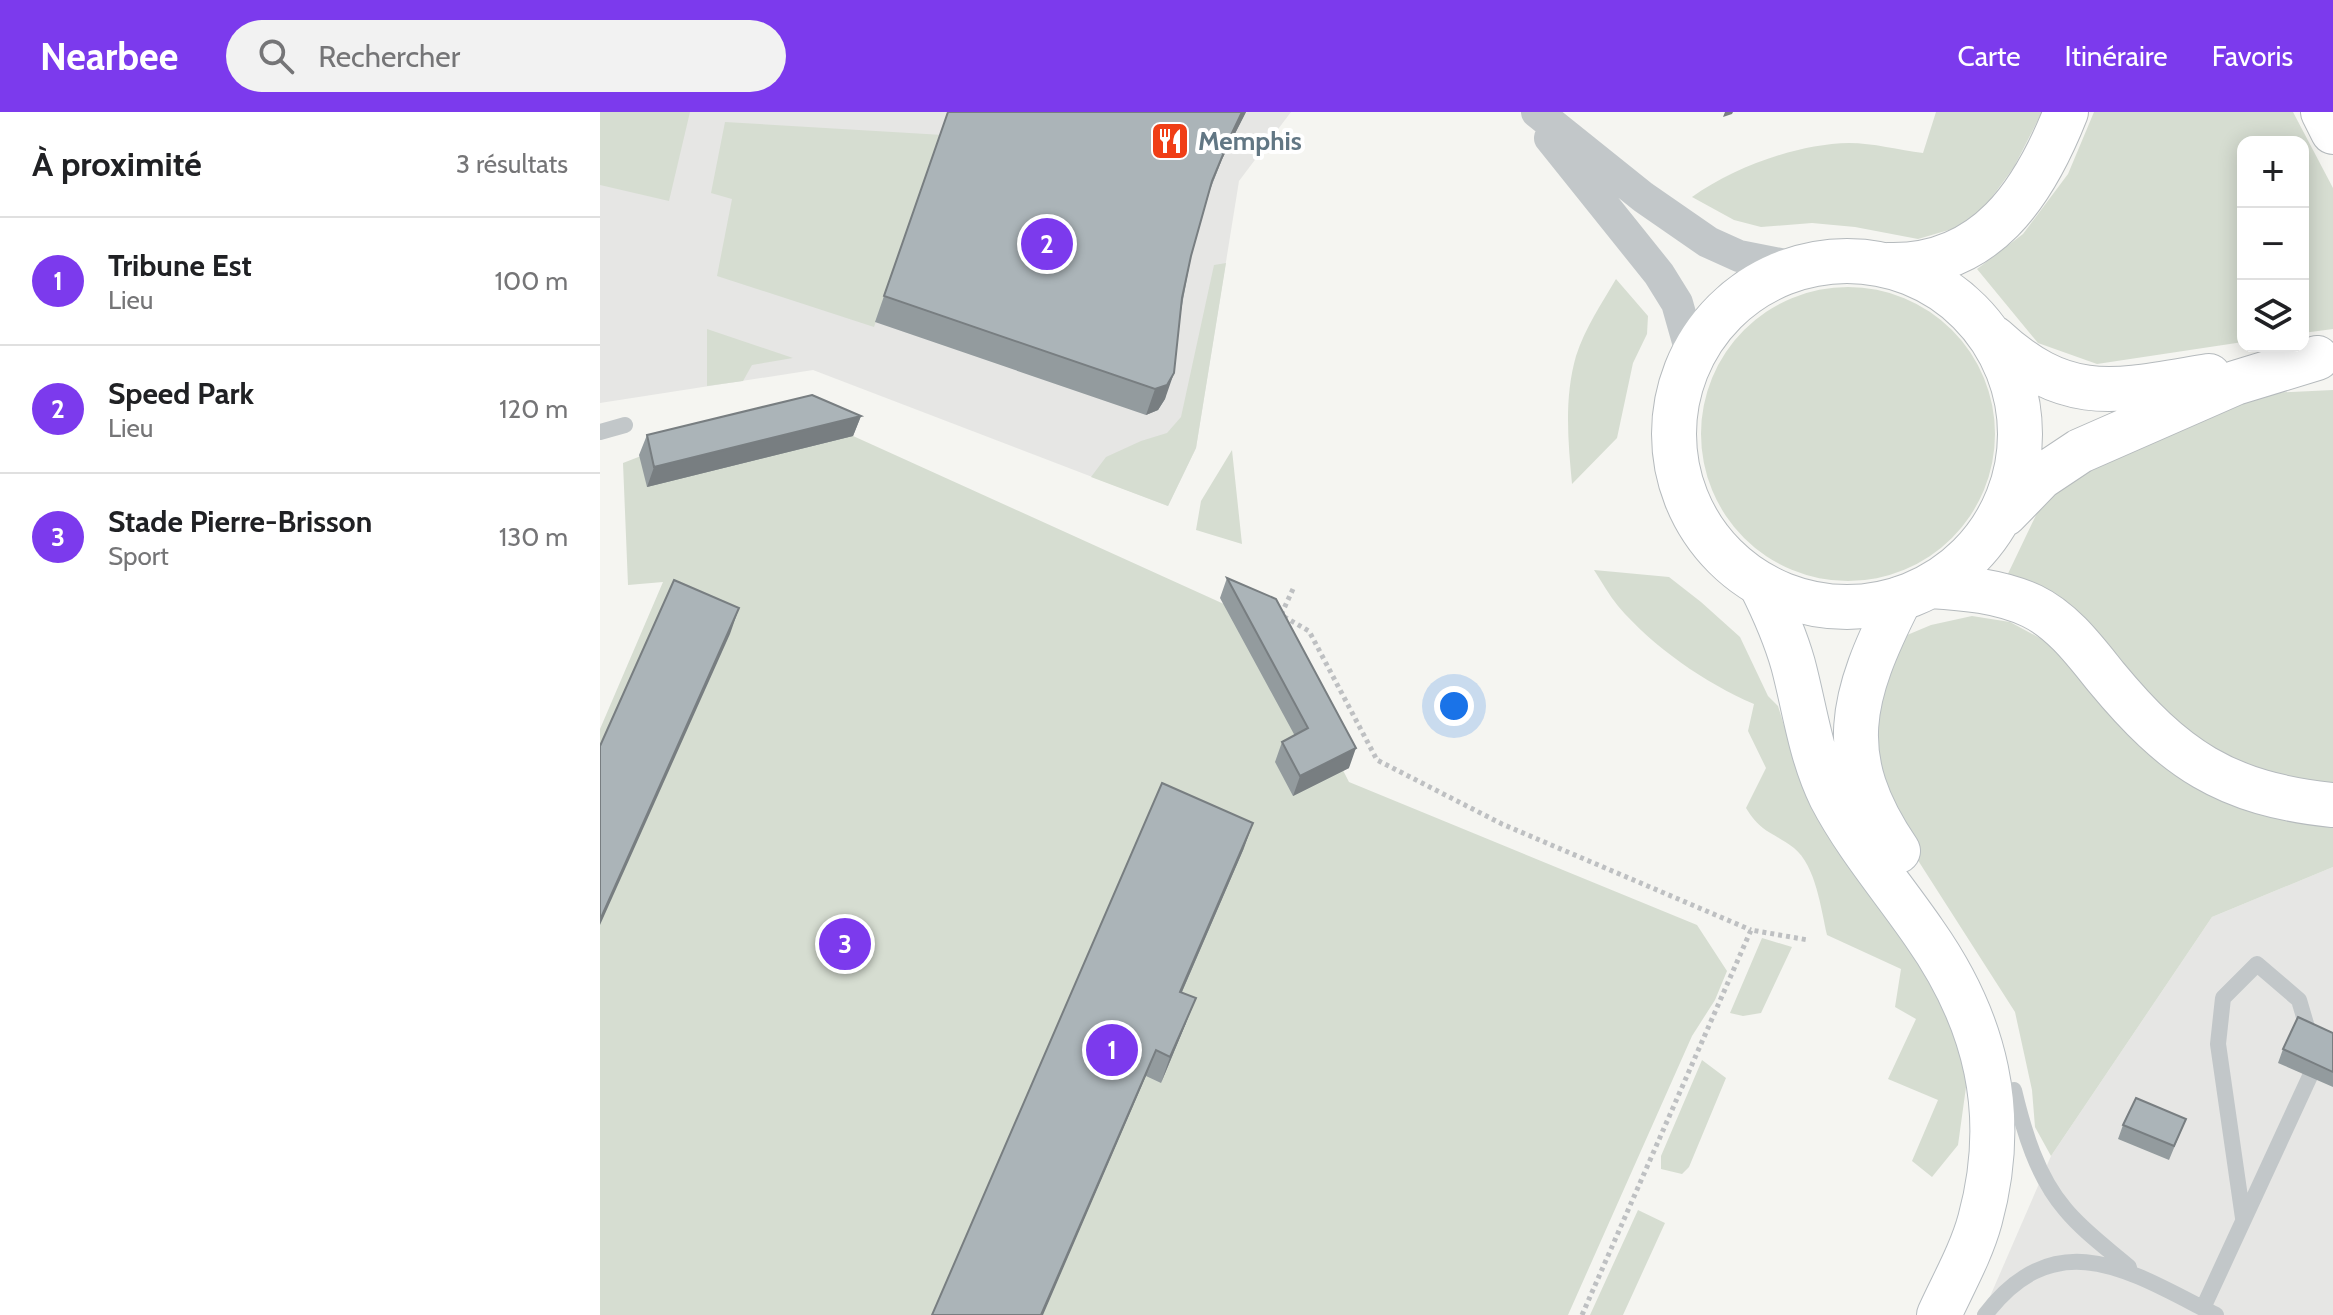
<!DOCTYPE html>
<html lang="fr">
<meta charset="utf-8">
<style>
:root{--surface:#fff;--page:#f2f2f2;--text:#202124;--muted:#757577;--line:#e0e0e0;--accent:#7c3aed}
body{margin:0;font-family:Cabin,sans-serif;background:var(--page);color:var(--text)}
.controls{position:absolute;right:24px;top:24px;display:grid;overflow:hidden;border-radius:16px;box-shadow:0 4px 20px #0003}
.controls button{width:72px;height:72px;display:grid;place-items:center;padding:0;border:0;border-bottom:2px solid var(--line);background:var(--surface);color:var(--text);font:40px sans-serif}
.you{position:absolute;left:854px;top:594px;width:28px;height:28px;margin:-20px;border:6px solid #fff;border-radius:50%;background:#1a73e8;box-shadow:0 0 0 12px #1a73e833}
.badge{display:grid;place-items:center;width:52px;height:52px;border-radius:50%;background:var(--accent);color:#fff;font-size:26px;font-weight:700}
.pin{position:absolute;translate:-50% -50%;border:4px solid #fff;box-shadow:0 2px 8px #0006}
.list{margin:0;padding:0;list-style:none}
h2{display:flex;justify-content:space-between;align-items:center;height:104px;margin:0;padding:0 32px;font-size:34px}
h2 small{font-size:26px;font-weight:400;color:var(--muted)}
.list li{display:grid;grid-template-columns:52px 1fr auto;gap:24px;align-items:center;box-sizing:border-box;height:128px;padding:0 32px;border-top:2px solid var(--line)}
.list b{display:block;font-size:30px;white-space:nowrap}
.list p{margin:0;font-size:26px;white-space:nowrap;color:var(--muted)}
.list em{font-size:26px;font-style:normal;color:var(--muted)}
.icon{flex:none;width:44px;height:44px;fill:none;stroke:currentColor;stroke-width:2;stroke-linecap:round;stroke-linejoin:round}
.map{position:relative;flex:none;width:1733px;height:1203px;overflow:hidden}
header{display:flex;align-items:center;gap:48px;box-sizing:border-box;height:112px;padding:0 40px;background:var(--accent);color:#fff}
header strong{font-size:38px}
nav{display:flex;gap:44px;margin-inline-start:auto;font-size:28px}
.search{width:560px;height:72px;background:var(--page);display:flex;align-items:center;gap:20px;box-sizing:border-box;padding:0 28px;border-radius:44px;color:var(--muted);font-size:30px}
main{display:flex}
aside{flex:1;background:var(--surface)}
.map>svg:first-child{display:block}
</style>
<header>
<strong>Nearbee</strong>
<div class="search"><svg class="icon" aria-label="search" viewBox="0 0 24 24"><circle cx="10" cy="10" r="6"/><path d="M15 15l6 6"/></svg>Rechercher</div>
<nav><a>Carte</a><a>Itinéraire</a><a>Favoris</a></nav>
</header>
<main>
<aside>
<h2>À proximité<small>3 résultats</small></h2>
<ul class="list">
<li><span class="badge">1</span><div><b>Tribune Est</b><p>Lieu</p></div><em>100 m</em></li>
<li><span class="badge">2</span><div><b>Speed Park</b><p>Lieu</p></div><em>120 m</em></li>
<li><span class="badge">3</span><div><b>Stade Pierre-Brisson</b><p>Sport</p></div><em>130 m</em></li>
</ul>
</aside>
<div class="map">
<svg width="1733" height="1203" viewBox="0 0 1733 1203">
<rect width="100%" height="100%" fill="#f5f5f1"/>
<path fill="#e6e6e4" d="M0 0H691L639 69 596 336 568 394 213 258 0 291Z
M1733 755V1203H1382L1451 1044 1612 805Z"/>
<path fill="#d6ddd1" d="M0 0H90L69 89 0 73Z
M1336 0H1442L1414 55 1384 96 1359 115 1318 127 1255 115 1212 111 1161 115 1134 108 1092 85C1134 55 1197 32 1249 31 1273 31 1299 38 1323 41Z
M1494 0H1693L1733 76V217L1703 221V30H1643V230L1497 252 1438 231 1377 157 1423 122 1468 62Z
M125 10 343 23 274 215 117 164 132 87 111 81Z
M626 151 596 336 568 394 491 365 506 345 541 329 567 321 581 305 614 153Z
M1016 167 1048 204 1047 222 1033 251 1017 326 972 372C968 329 964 286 976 244 985 216 1002 191 1016 167Z
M1101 322a147 147 0 1 1 294 0a147 147 0 1 1-294 0Z
M107 217 193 246 152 253 143 269 107 274Z
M1733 278V680L1676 674 1570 614 1404 470 1448 378 1525 336 1667 281Z
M209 304 668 512 749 670 1097 813 1127 859 1115 888 1092 924 968 1203H0V617L63 470 28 473 23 351 41 344Z
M632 338 642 432 596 418 601 389Z
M994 458 1069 465 1101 490 1140 525 1168 584 1178 594 1194 646 1337 874 1358 928 1367 968 1358 1033 1332 1065 1312 1049 1338 988 1288 967 1316 907 1295 895 1301 857 1227 823C1221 797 1216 754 1194 736 1172 719 1162 722 1146 696L1166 656 1148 619 1154 592C1105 571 1053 535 1018 494 1009 483 1002 470 994 458Z
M1372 504 1410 510 1449 531 1540 635 1586 665 1733 710V755L1612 805 1451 1044 1435 1015 1432 978 1415 900 1312 739 1273 634 1280 569 1300 526 1331 513Z
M1162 826 1192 835 1161 901 1143 904 1130 901Z
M1102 948 1126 966 1089 1055 1082 1062 1061 1057V1044Z
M1038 1098 1065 1111 1023 1203H990Z"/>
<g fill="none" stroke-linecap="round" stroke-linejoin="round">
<defs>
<path id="secondary" d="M1161 473C1174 499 1185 524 1193 552 1205 597 1210 642 1231 685 1256 733 1293 776 1324 821 1386 909 1409 1002 1380 1108 1371 1141 1353 1172 1339 1203
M1298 739C1233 644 1251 584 1300 487"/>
<path id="primary" d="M1723 0 1733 20
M1074 322a173 173 0 1 1 346 0a173 173 0 1 1-346 0Z
M1288 153C1386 156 1434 81 1466 0
M1394 226C1468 295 1518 279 1609 264
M1405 402 1441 365 1480 339 1635 271 1717 246
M1330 474C1364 476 1400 479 1432 494 1463 509 1485 539 1506 565 1574 647 1625 682 1733 693"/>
</defs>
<use href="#secondary" stroke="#b6bcc0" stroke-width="46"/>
<use href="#primary" stroke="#b5babd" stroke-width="46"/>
<path stroke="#bec0c2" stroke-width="5" stroke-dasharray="4 4" stroke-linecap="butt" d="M693 477 681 503 709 519 777 648 902 712 1151 818
M982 1203 1151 818 1208 828"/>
<path stroke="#c2c7c9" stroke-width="16" d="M0 320 25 313
M1414 978C1424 1020 1437 1064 1465 1097 1483 1119 1508 1137 1529 1155
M1603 1196 1717 949 1699 888 1657 852 1623 886 1618 932 1643 1106
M1385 1203C1457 1108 1533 1161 1616 1203"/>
<path stroke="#c2c7c9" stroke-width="32" d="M937 0 1043 85 1108 130 1139 144 1201 156
M950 26 1059 162 1077 191 1092 244"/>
<use href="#secondary" stroke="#fff" stroke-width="44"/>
<use href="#primary" stroke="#fff" stroke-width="44"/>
</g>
<path fill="#939b9e" d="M348 0H646L622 47 610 78 591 144 565 287 558 298 546 303 275 210Z
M261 304 253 324 47 375 39 343 47 323Z
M627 466 749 656 693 684 675 650 682 630 695 624 620 486Z
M644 736 582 880 586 911 561 971 546 964 332 1203Z
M1733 921V975L1678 951 1683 937Z
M1586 1007 1569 1048 1518 1027 1523 1013Z"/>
<path fill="#787e81" d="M642 0H646L622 47 603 95 632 21Z
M1125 0H1133L1132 2 1123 5Z
M574 261 565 287 558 298 546 303 555 277Z
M261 304 253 324 47 375 54 355Z
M139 496 130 522 0 813V808Z
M756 636 749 656 693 684 700 664Z
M653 711 644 736 571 905 580 880Z
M596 886 586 911 561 971 570 945Z
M556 938 546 964 443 1203H441Z"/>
<path fill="#abb4b8" stroke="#787e81" stroke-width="2" d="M348 0H642L632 21 612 69 591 144 582 186 574 261 567 273 555 277 284 184Z
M212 283 261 304 54 355 47 323Z
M627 466 676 487 756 636 700 664 682 630 708 616Z
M74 468 139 496 0 808V634Z
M562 671 653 711 580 880 596 886 570 945 556 938 441 1203H332Z
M1698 905 1733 921V960L1683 937Z
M1536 986 1586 1007 1574 1034 1523 1013Z"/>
<defs>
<symbol id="restaurant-square" viewBox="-11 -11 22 22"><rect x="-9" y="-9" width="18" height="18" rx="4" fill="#f03e16" stroke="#fff"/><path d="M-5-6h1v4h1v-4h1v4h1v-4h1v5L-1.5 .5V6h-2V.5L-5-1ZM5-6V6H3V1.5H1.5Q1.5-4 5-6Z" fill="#fff"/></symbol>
</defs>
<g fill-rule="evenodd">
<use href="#restaurant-square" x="548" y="7" width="44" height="44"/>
</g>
<g text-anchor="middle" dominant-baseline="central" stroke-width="8" stroke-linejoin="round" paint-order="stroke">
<g font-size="26" font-weight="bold" fill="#627784" stroke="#fff" text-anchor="start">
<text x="598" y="29">Memphis</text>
</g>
</g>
</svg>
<div class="controls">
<button>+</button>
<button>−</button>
<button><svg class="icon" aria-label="layers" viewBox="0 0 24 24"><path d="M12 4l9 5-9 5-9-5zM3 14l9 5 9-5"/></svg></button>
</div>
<div class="you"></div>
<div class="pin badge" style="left:512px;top:938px">1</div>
<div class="pin badge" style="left:447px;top:132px">2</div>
<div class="pin badge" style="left:245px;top:832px">3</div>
</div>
</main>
